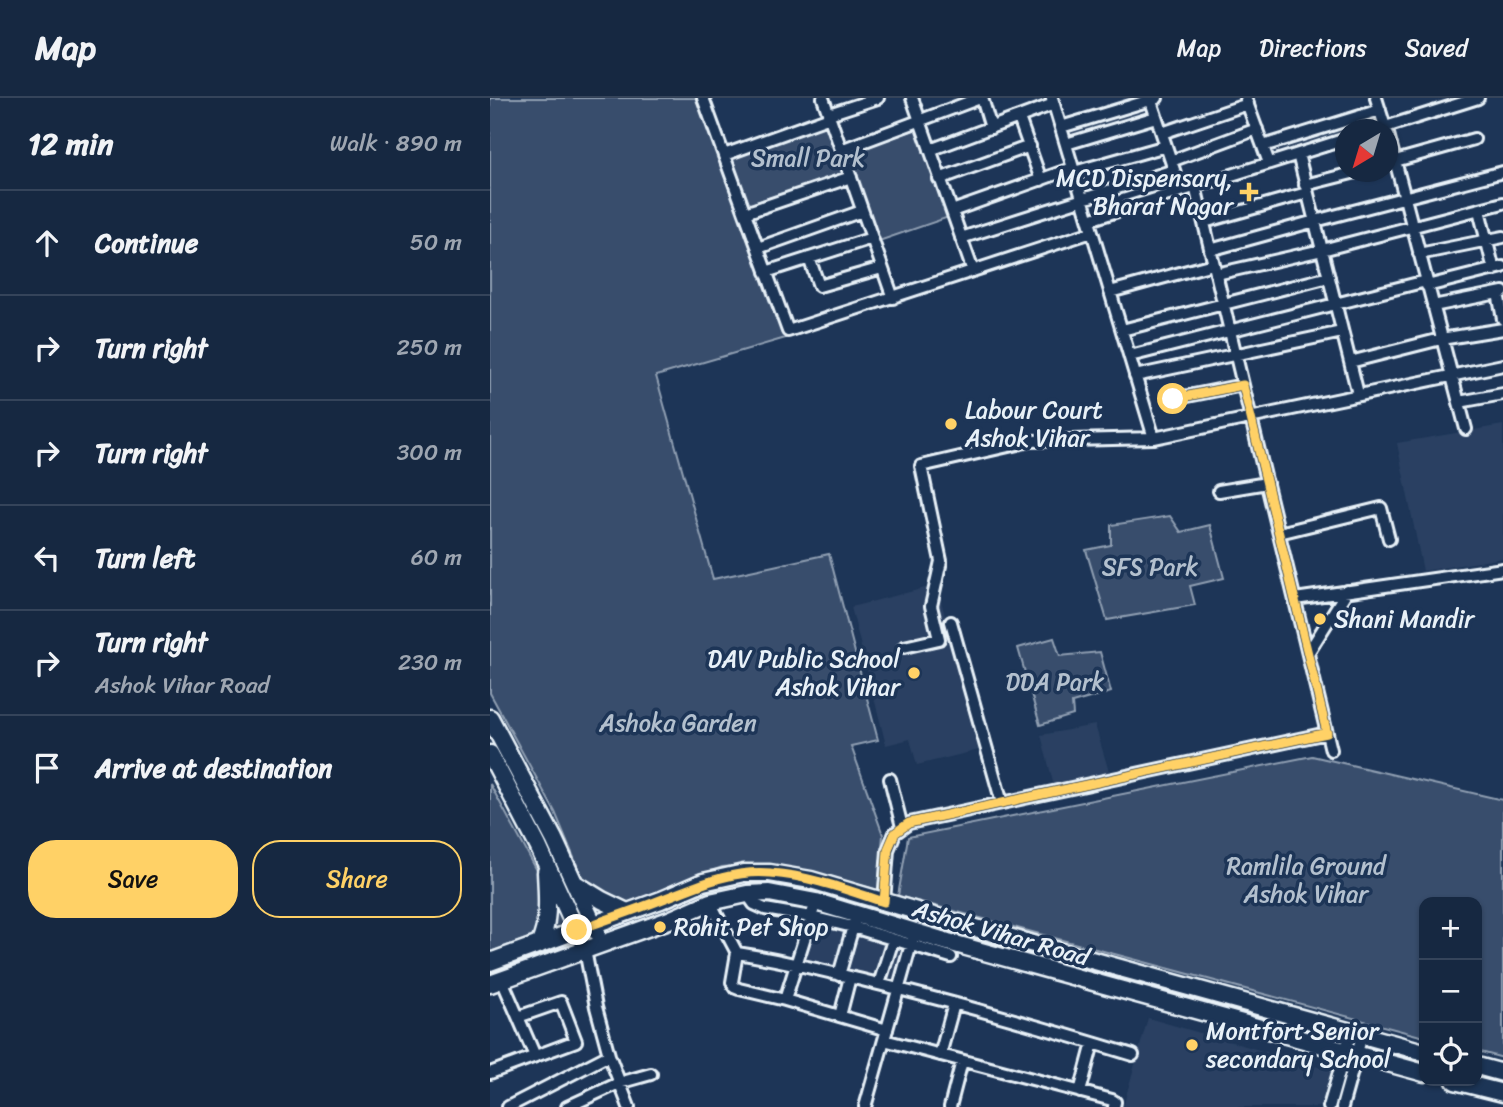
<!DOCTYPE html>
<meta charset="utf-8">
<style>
:root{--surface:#162841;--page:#1f3048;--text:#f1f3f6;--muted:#9ea6b1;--line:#35445a;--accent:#ffd166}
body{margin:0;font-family:Sriracha,sans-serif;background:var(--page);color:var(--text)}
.controls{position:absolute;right:21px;bottom:21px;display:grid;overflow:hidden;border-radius:14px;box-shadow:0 2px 5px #0004}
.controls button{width:63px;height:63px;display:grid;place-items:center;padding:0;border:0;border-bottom:2px solid var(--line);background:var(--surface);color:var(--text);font:35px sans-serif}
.compass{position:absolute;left:845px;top:21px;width:63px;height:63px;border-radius:50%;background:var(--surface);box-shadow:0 2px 5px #0004;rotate:218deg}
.stop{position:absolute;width:21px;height:21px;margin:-16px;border:5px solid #ffd166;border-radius:50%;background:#fff}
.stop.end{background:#ffd166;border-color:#fff;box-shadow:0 2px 7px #0008}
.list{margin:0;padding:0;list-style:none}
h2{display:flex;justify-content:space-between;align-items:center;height:91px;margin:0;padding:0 28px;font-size:30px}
h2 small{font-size:23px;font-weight:400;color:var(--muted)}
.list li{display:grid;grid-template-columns:46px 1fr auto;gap:21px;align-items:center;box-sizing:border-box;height:105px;padding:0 28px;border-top:2px solid var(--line)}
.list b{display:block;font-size:26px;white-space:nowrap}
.list p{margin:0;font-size:23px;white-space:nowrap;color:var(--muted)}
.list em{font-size:23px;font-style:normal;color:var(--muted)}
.actions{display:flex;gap:14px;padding:21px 28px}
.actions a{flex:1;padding:16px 0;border:2px solid var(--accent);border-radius:28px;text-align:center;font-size:24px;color:var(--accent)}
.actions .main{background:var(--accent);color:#111}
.icon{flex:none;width:38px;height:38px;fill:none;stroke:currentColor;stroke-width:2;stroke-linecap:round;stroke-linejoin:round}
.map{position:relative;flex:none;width:1013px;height:1009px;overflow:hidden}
header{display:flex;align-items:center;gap:42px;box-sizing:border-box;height:98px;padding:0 35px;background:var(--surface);border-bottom:2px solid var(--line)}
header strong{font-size:33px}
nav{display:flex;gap:38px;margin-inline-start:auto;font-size:24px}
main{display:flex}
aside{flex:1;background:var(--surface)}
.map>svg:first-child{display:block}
</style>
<header>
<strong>Map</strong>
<nav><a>Map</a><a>Directions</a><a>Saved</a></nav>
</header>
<main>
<aside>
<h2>12 min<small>Walk · 890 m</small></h2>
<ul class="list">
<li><svg class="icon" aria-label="ahead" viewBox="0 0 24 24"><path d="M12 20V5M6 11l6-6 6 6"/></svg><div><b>Continue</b></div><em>50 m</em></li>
<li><svg class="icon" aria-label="right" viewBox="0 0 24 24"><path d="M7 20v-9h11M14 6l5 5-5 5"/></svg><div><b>Turn right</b></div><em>250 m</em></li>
<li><svg class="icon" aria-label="right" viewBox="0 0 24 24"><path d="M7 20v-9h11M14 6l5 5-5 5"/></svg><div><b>Turn right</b></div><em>300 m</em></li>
<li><svg class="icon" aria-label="left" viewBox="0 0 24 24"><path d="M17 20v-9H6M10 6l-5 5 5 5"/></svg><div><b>Turn left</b></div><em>60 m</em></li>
<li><svg class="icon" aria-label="right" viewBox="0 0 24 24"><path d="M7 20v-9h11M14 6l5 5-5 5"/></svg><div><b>Turn right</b><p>Ashok Vihar Road</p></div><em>230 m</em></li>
<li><svg class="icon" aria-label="arrive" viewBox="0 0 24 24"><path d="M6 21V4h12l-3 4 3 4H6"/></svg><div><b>Arrive at destination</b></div></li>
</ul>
<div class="actions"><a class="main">Save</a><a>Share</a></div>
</aside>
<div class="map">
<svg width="1013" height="1009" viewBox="0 0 1013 1009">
<rect width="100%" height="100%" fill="#1d3557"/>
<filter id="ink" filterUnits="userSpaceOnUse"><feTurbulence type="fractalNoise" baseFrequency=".0143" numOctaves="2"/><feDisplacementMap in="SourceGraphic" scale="14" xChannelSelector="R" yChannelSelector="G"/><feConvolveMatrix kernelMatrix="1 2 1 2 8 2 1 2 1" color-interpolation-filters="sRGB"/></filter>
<g filter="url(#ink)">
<path fill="#2a4162" d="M1013 327V460L933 473 907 345Z
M447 487 489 652 427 667 420 641 396 647 361 509Z
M605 627 620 677 564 688 551 637Z
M317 807 418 839 404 888 301 858Z
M658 920 849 975 839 1009H633Z"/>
<path fill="#374d6c" stroke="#909fb2" stroke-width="2" d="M0 0H208L299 239 166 278 223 481 339 456 388 642 361 648 393 737 388 792 320 773 272 766 232 769 108 818 65 714 0 595Z
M337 26 355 76 257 107 239 60Z
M427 31 459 119 389 143 358 55Z
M680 418 691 434 720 427 734 480 700 488 705 507 617 522 596 452 621 447V427Z
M564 540 570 558 610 554 621 594 582 605 583 617 550 627 528 550Z
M822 658 1013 702V960L987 953V804H934V939L408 798 418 739Z
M0 686 76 826 0 854Z"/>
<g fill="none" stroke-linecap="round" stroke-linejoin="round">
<defs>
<path id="street" d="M213 0 298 233 602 134
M333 0 403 200
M422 0 483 173
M492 0 501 30
M562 0 664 340
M660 0 691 93
M886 0 896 32
M756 2 779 65
M339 16 388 0
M529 20 551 82
M571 29 667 0
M886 32 988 0
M672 35 758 6
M898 36 976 331
M576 46 666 19
M773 48 890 12
M351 52 490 0
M440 52 564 6
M808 56 868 296
M234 57 340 19
M681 63 767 31
M898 65 984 41
M584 74 676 48
M449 81 540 48
M815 87 866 74
M705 88 841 652
M989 112 1004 172
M462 113 583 70
M255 115 361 79
M599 122 856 41
M714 124 817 95
M471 140 684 72
M268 150 372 113
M720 152 825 123 1013 74
M929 156 1013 139
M319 160 329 188 392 170
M276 174 382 140
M726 176 832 152 1013 105
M937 188 1013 169
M620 194 723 166
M1008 195 1013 221
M943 208 1013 194
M632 232 839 179
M640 258 936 183
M860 264 951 241 1013 231
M645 278 852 234
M683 301 753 287
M969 304 1013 296
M729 393 777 385
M789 435 891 410 899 441
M805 501 1013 471
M461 524 512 705
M414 549 449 541 441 508 451 463 431 368 540 343 664 340 1013 267
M818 555 857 493
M400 681 412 729
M257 796 264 806 275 811 321 819 363 829 461 859
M220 804 247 855
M394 804 398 752 405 735 419 725 837 635
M323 813 295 902 397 932
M95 852 106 909 119 957 139 1009
M349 877 364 825
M12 882 45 958
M389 886 403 842
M295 902 249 891 244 889 242 884 247 855C293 862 339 874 384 885 471 906 558 931 643 957
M350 918 360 879
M394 942 622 1002 625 1004 624 1009
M450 957 464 906
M0 975 86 943 71 904 28 919
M590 994 603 945
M18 1009 119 957
M77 1009 129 985 161 976
M375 1009 422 843
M460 1009 472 963
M839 1009 861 933
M852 1009 872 937"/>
<path id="secondary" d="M0 620 64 741 107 834
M0 656 48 748 90 840
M86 786 112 802 137 814
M49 847C60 825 57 797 56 774
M0 864 171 802 213 784 254 775H280L321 782 464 824 934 954
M0 886 179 822 220 804 257 796 279 795 326 804 458 844 934 975
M987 968 1013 975
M965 983 1013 995"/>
</defs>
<use href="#street" stroke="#e8f1f8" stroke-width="16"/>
<use href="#secondary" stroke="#e8f1f8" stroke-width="21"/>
<use href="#street" stroke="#1d3557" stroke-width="10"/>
<use href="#secondary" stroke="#1d3557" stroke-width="16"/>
</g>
</g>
<g fill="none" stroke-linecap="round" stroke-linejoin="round" filter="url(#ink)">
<path stroke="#ffd166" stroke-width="9" d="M87 832C116 822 145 812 173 801 207 788 242 771 281 775 320 778 357 792 394 804L398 751 405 735 419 725 837 635 753 287 683 301"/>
</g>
<g fill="#ffd166" stroke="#1d3557" stroke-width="2.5">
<path d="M755.5 83.5h7v7h7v7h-7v7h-7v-7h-7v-7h7z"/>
<circle cx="461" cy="326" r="7"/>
<circle cx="830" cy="521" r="7"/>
<circle cx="424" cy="575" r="7"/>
<circle cx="170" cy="829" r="7"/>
<circle cx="702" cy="947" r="7"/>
</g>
<g text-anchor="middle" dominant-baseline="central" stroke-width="7" stroke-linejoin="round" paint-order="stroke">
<g font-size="24" fill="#b3c0ce" stroke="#1d3557">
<text x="318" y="60">Small Park</text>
<text x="660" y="469">SFS Park</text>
<text x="565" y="584">DDA Park</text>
<text x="188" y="625">Ashoka Garden</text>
<text x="816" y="768">Ramlila Ground<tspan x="816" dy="28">Ashok Vihar</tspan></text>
</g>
<g font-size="24" fill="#e8f1f8" stroke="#1d3557" text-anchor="start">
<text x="743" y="80" text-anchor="end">MCD Dispensary,<tspan x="743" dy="28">Bharat Nagar</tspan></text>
<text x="475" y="312">Labour Court<tspan x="475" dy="28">Ashok Vihar</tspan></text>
<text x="844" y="521">Shani Mandir</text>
<text x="410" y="561" text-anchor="end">DAV Public School<tspan x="410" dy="28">Ashok Vihar</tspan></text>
<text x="184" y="829">Rohit Pet Shop</text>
<text x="716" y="933">Montfort Senior<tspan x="716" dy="28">secondary School</tspan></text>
</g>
<g font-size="24" fill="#e8f1f8" stroke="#1d3557">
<text transform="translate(511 835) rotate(16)">Ashok Vihar Road</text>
</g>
</g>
</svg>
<div class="controls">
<button>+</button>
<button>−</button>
<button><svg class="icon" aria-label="locate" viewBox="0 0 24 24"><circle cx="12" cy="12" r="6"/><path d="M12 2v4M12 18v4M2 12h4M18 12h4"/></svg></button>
</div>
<svg class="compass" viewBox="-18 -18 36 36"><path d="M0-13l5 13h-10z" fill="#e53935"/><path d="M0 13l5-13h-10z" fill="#9ea6b1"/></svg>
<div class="stop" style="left:683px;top:301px"></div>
<div class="stop end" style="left:87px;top:832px"></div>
</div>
</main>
